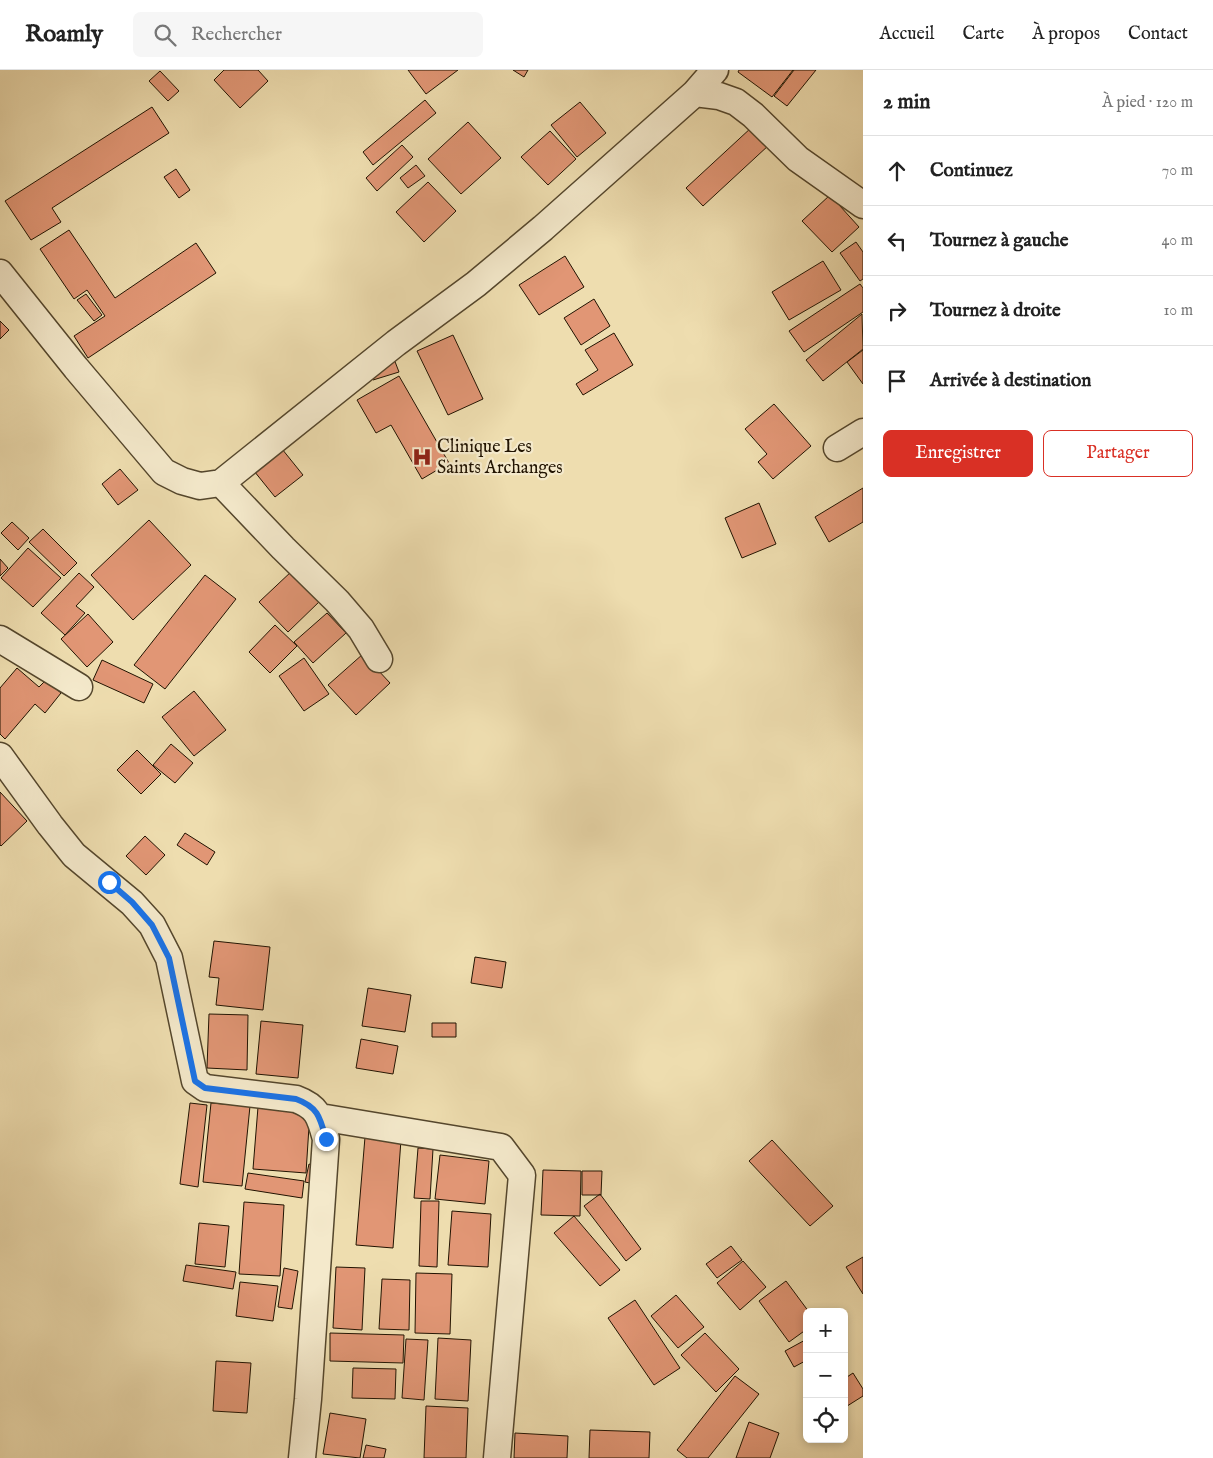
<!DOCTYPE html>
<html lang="fr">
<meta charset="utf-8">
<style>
:root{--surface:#fff;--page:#f6f6f6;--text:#222;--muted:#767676;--line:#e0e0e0;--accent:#d93025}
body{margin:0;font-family:"IM FELL English",serif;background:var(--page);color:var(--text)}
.controls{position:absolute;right:15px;bottom:15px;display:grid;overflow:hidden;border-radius:8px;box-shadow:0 2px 8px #0003}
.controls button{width:45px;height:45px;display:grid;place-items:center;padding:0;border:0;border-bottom:1px solid var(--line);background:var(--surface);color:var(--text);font:25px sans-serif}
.stop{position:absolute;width:15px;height:15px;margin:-11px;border:4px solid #1a73e8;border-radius:50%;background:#fff}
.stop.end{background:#1a73e8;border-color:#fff;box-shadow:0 1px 5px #0008}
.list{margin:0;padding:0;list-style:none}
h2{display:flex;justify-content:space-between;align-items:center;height:65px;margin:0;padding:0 20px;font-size:21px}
h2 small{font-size:16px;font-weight:400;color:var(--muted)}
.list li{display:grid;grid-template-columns:32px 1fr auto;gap:15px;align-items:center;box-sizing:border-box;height:70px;padding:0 20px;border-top:1px solid var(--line)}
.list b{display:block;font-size:19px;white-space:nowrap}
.list em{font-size:16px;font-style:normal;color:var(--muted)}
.actions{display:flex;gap:10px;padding:15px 20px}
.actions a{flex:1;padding:11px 0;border:1px solid var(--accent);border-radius:8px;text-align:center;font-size:18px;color:var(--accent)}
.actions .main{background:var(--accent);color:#fff}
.icon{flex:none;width:28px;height:28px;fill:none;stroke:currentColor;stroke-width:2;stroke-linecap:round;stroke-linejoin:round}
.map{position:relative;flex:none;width:863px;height:1388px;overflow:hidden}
header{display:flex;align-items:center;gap:30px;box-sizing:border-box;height:70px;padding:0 25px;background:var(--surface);border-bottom:1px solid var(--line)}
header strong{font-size:24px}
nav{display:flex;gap:28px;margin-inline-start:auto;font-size:18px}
.search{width:350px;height:45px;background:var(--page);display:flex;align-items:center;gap:12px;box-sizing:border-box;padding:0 18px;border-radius:8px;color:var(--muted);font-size:19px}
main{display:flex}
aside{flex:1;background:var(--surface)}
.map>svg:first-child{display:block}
</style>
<header>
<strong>Roamly</strong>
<div class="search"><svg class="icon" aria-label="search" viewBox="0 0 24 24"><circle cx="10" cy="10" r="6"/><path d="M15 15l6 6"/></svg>Rechercher</div>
<nav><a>Accueil</a><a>Carte</a><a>À propos</a><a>Contact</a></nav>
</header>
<main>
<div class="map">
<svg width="863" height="1388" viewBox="0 0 863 1388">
<rect width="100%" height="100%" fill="#eeddaf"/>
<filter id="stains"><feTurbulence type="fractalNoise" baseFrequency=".004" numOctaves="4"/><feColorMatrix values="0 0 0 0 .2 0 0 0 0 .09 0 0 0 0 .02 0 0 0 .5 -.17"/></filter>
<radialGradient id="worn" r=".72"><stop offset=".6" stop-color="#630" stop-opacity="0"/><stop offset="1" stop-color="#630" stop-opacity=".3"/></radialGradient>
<path fill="#e19675" stroke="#211301" d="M224 0H258L268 11 240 38 214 10Z
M408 0H458L426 24Z
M513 0H528L524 7Z
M739 0H793L772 27 738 2Z
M794 0H816L787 36 774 26Z
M160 1 179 21 168 31 149 11Z
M425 30 436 43 373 95 363 82Z
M580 32 606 63 577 87 551 55Z
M152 37 169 63 52 138 61 152 31 170 5 131Z
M468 52 501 88 461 124 428 89Z
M752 57 769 75 703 136 686 118Z
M550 61 576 89 548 115 521 87Z
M402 75 413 87 377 121 366 108Z
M416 95 425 106 408 118 400 108Z
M176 99 190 120 179 128 164 107Z
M428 112 456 141 424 172 396 142Z
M830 125 859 157 832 182 802 151Z
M69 160 115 228 196 173 216 203 88 288 74 266 105 246 87 220 74 229 40 179Z
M856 172 863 182V209L860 211 840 183Z
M565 186 584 217 539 245 519 215Z
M823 191 841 220 789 250 772 222Z
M860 214 863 218V242L804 282 789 261Z
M86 224 102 245 94 251 77 230Z
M594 229 610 256 581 275 564 248Z
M862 244 863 279 823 311 806 290Z
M0 251 9 260 0 269Z
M614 263 633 295 583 325 576 314 598 300 585 280Z
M453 265 483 329 448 345 417 281Z
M863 280V314L847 292Z
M394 289 399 302 373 310 369 297Z
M399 306 449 393 422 409 391 355 376 363 357 330Z
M774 334 811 376 773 409 758 392 767 384 745 359Z
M278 374 303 405 275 427 250 396Z
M120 399 138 420 118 435 102 414Z
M863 418V452L829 472 815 447Z
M759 433 776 474 742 488 725 448Z
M149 450 191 495 133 550 91 505Z
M12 452 29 468 18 480 1 463Z
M43 459 77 493 64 506 29 472Z
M28 478 61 508 33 537 1 508Z
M0 489 8 498 0 506Z
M293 500 321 530 288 562 259 532Z
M79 503 94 517 76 536 85 543 65 565 41 543Z
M205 505 236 529 165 619 134 595Z
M327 543 346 563 313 593 294 572Z
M88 544 113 572 87 597 61 569Z
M275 555 297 576 270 603 249 582Z
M363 584 390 613 356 645 328 615Z
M304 588 329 624 304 641 279 606Z
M102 590 153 614 144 633 93 610Z
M17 598 39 617 46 610 61 623 45 643 35 634 5 669 0 664V618Z
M194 621 226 660 194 686 162 647Z
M171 674 193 693 175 713 153 695Z
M137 680 161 704 141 724 117 700Z
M0 722 27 751 1 776 0 775Z
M185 763 215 782 207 795 177 775Z
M145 766 165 785 146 805 126 786Z
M214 871 270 877 263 940 216 935 219 908 209 907Z
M475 887 506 892 502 918 471 913Z
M368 918 411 925 405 962 362 956Z
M209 944 248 945 247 1000 207 998Z
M261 951 303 955 298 1008 256 1004Z
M432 953H456V967H432Z
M361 969 398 976 393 1004 356 998Z
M190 1033 207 1035 198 1117 180 1114Z
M211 1033 250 1036 242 1116 203 1112Z
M258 1037 310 1041 306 1103 253 1099Z
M365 1067 401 1070 393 1178 356 1175Z
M772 1070 833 1136 810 1156 749 1091Z
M418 1078 433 1079 430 1129 414 1128Z
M440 1085 489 1091 485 1134 435 1129Z
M309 1094 318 1097 315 1114 305 1112Z
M543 1100 581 1101 580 1146 541 1145Z
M582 1101H602L601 1125H582Z
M248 1103 304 1111 302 1128 245 1119Z
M600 1124 641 1179 626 1191 584 1136Z
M421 1131H439L437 1197 419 1196Z
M244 1132 284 1135 280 1206 239 1204Z
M452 1141 491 1144 488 1197 448 1195Z
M574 1146 620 1200 600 1216 554 1163Z
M199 1153 229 1156 225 1197 195 1194Z
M731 1176 742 1190 717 1208 706 1194Z
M863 1187V1224L846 1197Z
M743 1191 766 1217 740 1240 717 1213Z
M186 1195 236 1202 233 1219 183 1211Z
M336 1197 365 1198 362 1260 333 1258Z
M284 1198 298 1201 292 1239 278 1237Z
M416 1203 452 1204 450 1264 415 1263Z
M382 1209 410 1210 409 1260 379 1259Z
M786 1211 809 1242H807V1259L789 1272 759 1231Z
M240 1212 278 1216 273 1251 236 1246Z
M676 1225 704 1257 678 1278 651 1246Z
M635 1230 680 1298 654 1315 608 1248Z
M330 1263 404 1265 403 1293 330 1291Z
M705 1263 739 1299 716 1322 681 1285Z
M438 1268 471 1270 468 1331 435 1329Z
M406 1269 428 1270 424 1330 402 1328Z
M807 1269V1290L794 1297 785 1281Z
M216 1291 251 1293 247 1343 213 1341Z
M353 1298 396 1299 395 1329 352 1328Z
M853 1303 863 1319V1326L844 1338V1309Z
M735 1306 759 1324 708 1388H687L677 1380Z
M426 1336 468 1338 466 1388H424Z
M330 1343 366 1349 360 1388 323 1384Z
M749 1352 779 1363 770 1388H736Z
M590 1360 650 1362 649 1388H589Z
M515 1363 568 1366 567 1388H514Z
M366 1375 386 1379 384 1388H363Z"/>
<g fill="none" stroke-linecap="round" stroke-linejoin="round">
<defs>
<path id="street" d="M695 23 719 26 736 32 753 45 798 89 863 135
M0 203 76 298 164 402 182 411 200 416 221 413 396 273 476 214 543 158 695 23 715 0
M837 378 863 362
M221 413 283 478 337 531 361 559 379 589
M0 569 79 617
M0 686 50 755 74 785 132 833 152 855 169 888 195 1011 205 1018 296 1029C318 1037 320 1047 326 1069L308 1329 302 1388
M320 1047 501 1077 522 1105 497 1388"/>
</defs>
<use href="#street" stroke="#54462c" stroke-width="29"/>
<use href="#street" stroke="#f4e9cb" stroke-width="26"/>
</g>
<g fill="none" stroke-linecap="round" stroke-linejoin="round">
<path stroke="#1a73e8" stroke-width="6" d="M109 812 132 832 152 855 169 888 195 1011 205 1018 296 1029C318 1037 320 1047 326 1069"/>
</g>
<defs>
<symbol id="hospital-bare" viewBox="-9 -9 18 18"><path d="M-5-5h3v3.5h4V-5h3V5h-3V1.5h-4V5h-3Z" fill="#8f2418" stroke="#f4e9cb" stroke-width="2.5" paint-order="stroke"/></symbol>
</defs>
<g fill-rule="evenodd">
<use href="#hospital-bare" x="408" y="373" width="28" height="28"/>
</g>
<g text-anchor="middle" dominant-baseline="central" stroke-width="4.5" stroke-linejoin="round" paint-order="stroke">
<g font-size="18" fill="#211301" stroke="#f4e9cb" text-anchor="start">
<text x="437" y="377">Clinique Les<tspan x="437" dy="21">Saints Archanges</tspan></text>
</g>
</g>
<rect width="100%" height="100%" filter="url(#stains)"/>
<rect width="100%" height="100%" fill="url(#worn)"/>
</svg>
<div class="controls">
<button>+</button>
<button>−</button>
<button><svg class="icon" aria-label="locate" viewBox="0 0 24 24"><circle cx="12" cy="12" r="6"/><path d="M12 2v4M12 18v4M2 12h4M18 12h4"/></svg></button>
</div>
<div class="stop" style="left:109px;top:812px"></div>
<div class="stop end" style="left:326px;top:1069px"></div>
</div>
<aside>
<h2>2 min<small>À pied · 120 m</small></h2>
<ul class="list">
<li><svg class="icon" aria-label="ahead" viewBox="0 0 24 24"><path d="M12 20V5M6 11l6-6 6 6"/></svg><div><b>Continuez</b></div><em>70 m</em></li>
<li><svg class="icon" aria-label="left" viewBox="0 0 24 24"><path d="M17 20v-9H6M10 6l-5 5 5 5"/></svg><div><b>Tournez à gauche</b></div><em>40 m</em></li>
<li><svg class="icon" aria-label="right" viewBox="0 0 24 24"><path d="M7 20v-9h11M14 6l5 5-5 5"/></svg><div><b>Tournez à droite</b></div><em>10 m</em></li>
<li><svg class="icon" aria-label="arrive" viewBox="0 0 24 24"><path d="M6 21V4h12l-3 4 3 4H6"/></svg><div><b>Arrivée à destination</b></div></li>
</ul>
<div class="actions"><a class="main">Enregistrer</a><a>Partager</a></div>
</aside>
</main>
